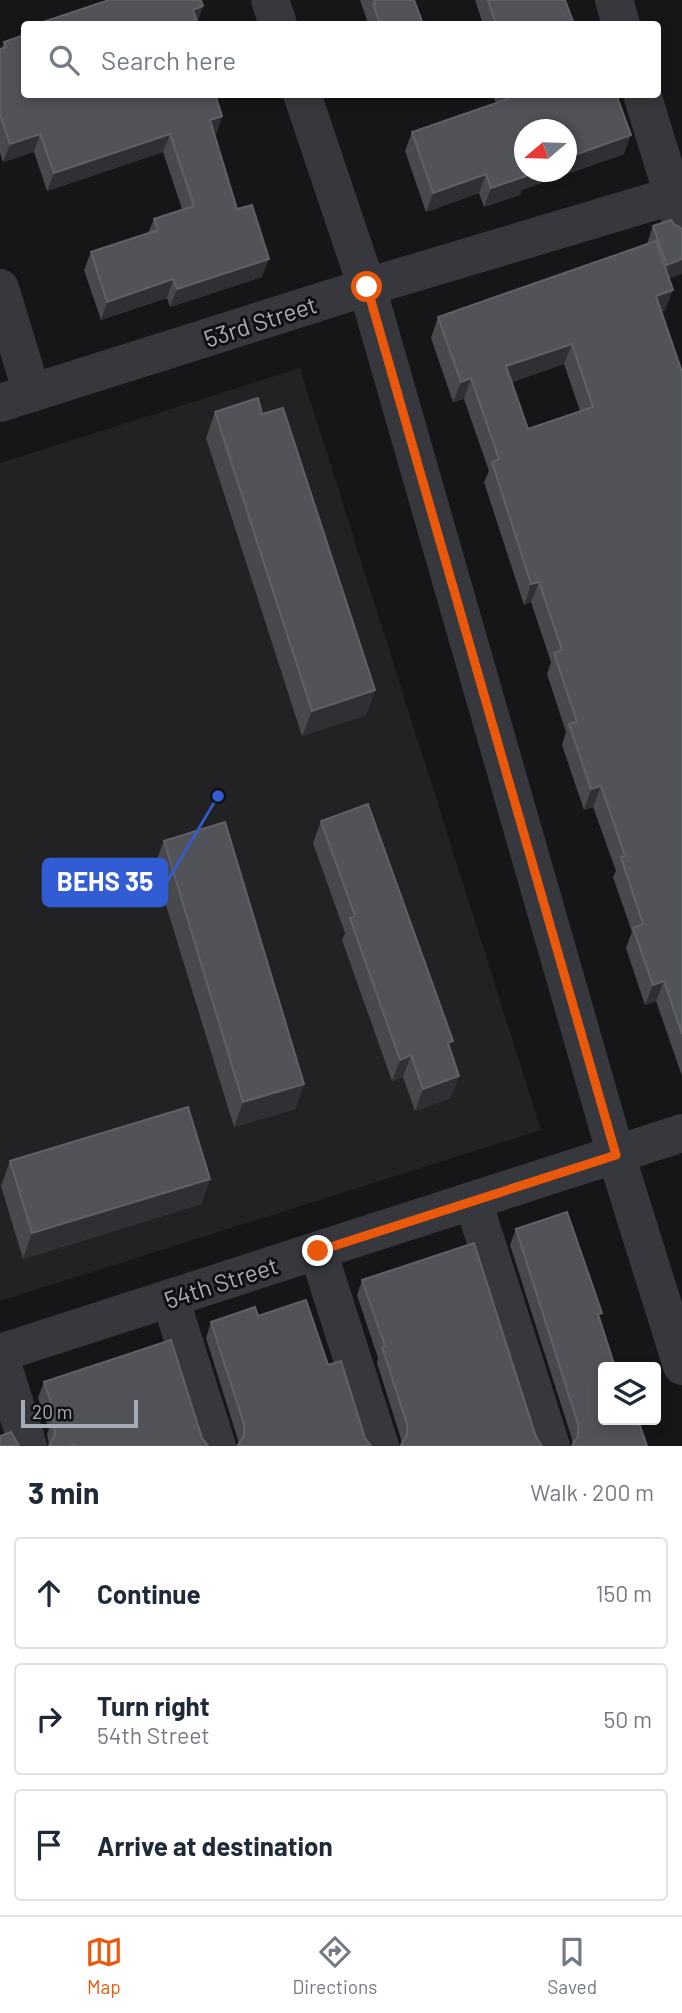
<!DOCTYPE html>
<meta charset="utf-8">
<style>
:root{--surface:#fff;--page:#f2f2f3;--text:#1f2937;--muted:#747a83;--line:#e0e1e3;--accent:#ea580c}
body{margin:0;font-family:Barlow,sans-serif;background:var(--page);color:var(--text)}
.controls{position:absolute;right:21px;bottom:21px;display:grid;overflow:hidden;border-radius:7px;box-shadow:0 4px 10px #0003}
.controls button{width:63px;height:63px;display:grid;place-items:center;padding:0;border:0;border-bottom:2px solid var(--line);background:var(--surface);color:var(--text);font:35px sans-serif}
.compass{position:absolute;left:514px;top:119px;width:63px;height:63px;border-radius:50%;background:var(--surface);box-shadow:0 4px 10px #0003;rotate:251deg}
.scale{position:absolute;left:21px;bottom:18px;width:117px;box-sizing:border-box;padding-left:7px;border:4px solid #a7adb8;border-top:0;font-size:19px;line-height:24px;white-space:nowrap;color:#a7adb8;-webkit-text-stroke:5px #111113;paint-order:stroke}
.stop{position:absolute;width:21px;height:21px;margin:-16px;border:5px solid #ea580c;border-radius:50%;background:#fff}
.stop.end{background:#ea580c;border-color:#fff;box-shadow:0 2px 7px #0008}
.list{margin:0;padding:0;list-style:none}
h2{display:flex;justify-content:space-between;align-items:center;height:91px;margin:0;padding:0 28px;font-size:30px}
h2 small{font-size:23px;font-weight:400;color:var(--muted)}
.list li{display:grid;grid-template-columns:46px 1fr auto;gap:21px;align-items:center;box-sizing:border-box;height:112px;margin:0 14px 14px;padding:0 14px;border:2px solid var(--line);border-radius:7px}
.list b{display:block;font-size:26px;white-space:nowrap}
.list p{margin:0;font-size:23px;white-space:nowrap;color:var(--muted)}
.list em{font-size:23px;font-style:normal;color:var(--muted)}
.icon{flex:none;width:38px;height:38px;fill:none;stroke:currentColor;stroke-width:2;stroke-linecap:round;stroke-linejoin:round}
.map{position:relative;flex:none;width:682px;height:1446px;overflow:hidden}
.search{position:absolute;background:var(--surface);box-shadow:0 4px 10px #0003;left:21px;right:21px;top:21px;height:77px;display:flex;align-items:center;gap:18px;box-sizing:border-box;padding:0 24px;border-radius:7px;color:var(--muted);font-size:26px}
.sheet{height:469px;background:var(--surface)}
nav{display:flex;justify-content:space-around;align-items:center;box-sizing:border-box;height:98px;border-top:2px solid var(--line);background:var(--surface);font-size:19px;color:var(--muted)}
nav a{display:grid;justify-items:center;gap:4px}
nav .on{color:var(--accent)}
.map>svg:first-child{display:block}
</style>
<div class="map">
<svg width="682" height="1446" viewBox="0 0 682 1446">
<rect width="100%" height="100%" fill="#161618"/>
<path fill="#222225" d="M300 368 541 1130 0 1301V463Z"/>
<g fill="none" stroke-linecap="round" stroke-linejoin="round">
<path stroke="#37383d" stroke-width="38" d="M270 0 278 24
M614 0 621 24
M302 94 367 287 616 1155 682 1366
M642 94 682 225
M0 288 32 393
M0 403 367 287 682 193
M473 1201 551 1446
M318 1251 380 1446
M170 1298 217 1446
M0 1353 682 1133
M0 1357 28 1446"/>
</g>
<path fill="#47494d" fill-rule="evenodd" d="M360 0H414L423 24H367V20Z
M475 0H565L574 24H483Z
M22 29 222 116 216 134 214 135 237 209 262 277 170 307 167 298 101 320 84 270 91 252 148 233 154 219 182 209 163 152 47 191 34 152 3 162 0 153V49L2 48 4 42 20 37Z
M492 94H616L624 154 521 190 520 195 484 207 479 193 426 212 405 151 412 132 496 103Z
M671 220 669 279 665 310 661 312 682 372V1076L656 1001 645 1005 626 948 632 932 613 877 616 871 593 807 584 810 562 745 566 732 547 674 551 662 531 602 524 605 484 482 489 471 464 399 453 402 431 338 438 317 647 244 653 226ZM564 364 580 411 528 429 512 382Z
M215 412 262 414 375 690 366 715 302 736 206 438Z
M321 821 450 1049 451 1098 415 1111 403 1077 392 1081 342 940 345 933 313 843Z
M164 841 304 1084 295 1109 234 1127 154 866Z
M10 1161 210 1179 201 1204 23 1259 1 1186Z
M516 1229 600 1319 603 1367 647 1446H572V1439L510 1245Z
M362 1280 536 1437 401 1445V1439L377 1363 378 1358 357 1295Z
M258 1316 328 1365 365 1438 238 1445V1440L206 1338 211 1322Z
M44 1382 202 1438 208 1446H48L49 1445 47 1434 49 1429 38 1398Z"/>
<path fill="#2f3033" d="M203 6 197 24 193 10Z
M222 116 216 134 203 138 210 120Z
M40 134 34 152 3 162 10 144Z
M170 134 163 152 47 191 54 173Z
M631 135 624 154 521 190 520 195 484 207 491 188 527 172H566V158Z
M486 174 479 193 426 212 433 193Z
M269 259 262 277 170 307 177 289Z
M682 259V274L660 282 667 265Z
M173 279 167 298 101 320 107 302Z
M673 290 665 310 648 316 656 296Z
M572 344 564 364 499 387 506 366Z
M471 378 464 399 453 402 461 382Z
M539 582 531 602 524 605 531 584Z
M375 690 366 715 302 736 312 711Z
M601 786 593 807 584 810 591 789Z
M664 981 656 1001 645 1005 653 985Z
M411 1055 403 1077 392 1081 400 1060Z
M459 1076 451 1098 415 1111 423 1089Z
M304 1084 295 1109 234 1127 243 1102Z
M210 1179 201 1204 23 1259 32 1233Z"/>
<path fill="#525359" stroke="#5f6168" stroke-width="2" fill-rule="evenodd" d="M109 0H201L203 6 193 10 198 24H37Z
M374 0H414L423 24H380L373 4H375Z
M488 0H565L574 24H496Z
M22 29H24V94H215L222 116 210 120 237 209 252 205 269 259 177 289 173 279 107 302 91 252 158 230 154 219 194 206 170 134 54 173 40 134 10 144 0 114V49L6 47 4 42 24 35Z
M506 94H616L631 135 566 158V130H524V172H527H525L526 176 491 188 486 174 433 193 412 132 508 99Z
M671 220 674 224 682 229V259L667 265 653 226Z
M656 241 673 290 656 296 682 372V1034L664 981 653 985 633 928 643 924 621 857 625 856 601 786 591 789 569 724 577 722 554 653 562 650 539 582 531 584 492 462 499 459 471 378 461 382 438 317ZM572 344 593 407 528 429 506 366Z
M258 398 262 414 283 408 375 690 312 711 215 412Z
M368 804 453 1041 448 1043 459 1076 423 1089 411 1055 400 1060 350 918 355 916 321 821Z
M225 822 304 1084 243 1102 164 841Z
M188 1107 210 1179 32 1233 10 1161Z
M567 1212 602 1313 598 1314 615 1367H603V1420H638L647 1446H572L578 1436V1424L516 1229Z
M474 1243 536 1437 542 1446H400L402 1444 407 1434V1424L382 1347 385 1346 362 1280Z
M306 1300 328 1365 341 1361 365 1438 371 1446H237L239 1444 244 1436V1424L211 1322 255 1307 258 1316Z
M171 1340 202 1438 208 1446H75L74 1444 70 1446H48L50 1445 55 1434 53 1418 56 1417 44 1382Z
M11 1432 19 1446H0V1436Z"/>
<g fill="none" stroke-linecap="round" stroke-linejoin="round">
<path stroke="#ea580c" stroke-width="9" d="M318 1251 616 1155 367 287"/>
</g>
<g text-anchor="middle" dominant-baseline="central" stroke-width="6" stroke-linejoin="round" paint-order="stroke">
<g font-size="24" fill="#a7adb8" stroke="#111113">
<text transform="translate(260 321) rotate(-18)">53rd Street</text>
<text transform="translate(221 1282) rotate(-18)">54th Street</text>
</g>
</g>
<path fill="none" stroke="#325cd3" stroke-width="2.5" d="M218 796L167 882"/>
<circle fill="#325cd3" stroke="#111113" stroke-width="2.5" cx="218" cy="796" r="7"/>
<rect fill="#325cd3" stroke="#325cd3" stroke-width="2.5" x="43" y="859" width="124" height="47" rx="7"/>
<g font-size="26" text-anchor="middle" font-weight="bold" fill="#fff">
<text x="105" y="891">BEHS 35</text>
</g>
</svg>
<div class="controls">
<button><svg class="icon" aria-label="layers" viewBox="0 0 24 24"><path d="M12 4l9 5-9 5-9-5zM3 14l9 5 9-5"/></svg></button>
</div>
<svg class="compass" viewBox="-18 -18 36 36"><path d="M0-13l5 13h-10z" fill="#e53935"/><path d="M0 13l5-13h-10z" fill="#747a83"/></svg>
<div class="scale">20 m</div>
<div class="stop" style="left:367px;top:287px"></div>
<div class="stop end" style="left:318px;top:1251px"></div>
<div class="search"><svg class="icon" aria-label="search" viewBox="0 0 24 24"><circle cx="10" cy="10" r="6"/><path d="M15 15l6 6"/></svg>Search here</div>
</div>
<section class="sheet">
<h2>3 min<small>Walk · 200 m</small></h2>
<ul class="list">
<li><svg class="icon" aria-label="ahead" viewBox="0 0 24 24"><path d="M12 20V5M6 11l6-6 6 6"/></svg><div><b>Continue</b></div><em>150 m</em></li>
<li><svg class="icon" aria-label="right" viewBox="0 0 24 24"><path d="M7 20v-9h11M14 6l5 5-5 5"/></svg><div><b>Turn right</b><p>54th Street</p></div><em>50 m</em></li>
<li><svg class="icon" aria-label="arrive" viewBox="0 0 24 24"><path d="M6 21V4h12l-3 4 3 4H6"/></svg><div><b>Arrive at destination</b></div></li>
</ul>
</section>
<nav>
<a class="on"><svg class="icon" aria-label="map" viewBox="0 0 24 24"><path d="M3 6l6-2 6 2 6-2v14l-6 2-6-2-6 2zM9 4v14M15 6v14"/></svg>Map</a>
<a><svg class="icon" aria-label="directions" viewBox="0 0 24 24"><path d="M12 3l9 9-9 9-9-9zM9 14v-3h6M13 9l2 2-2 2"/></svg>Directions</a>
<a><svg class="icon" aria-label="saved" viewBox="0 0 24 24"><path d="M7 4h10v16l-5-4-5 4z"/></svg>Saved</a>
</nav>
